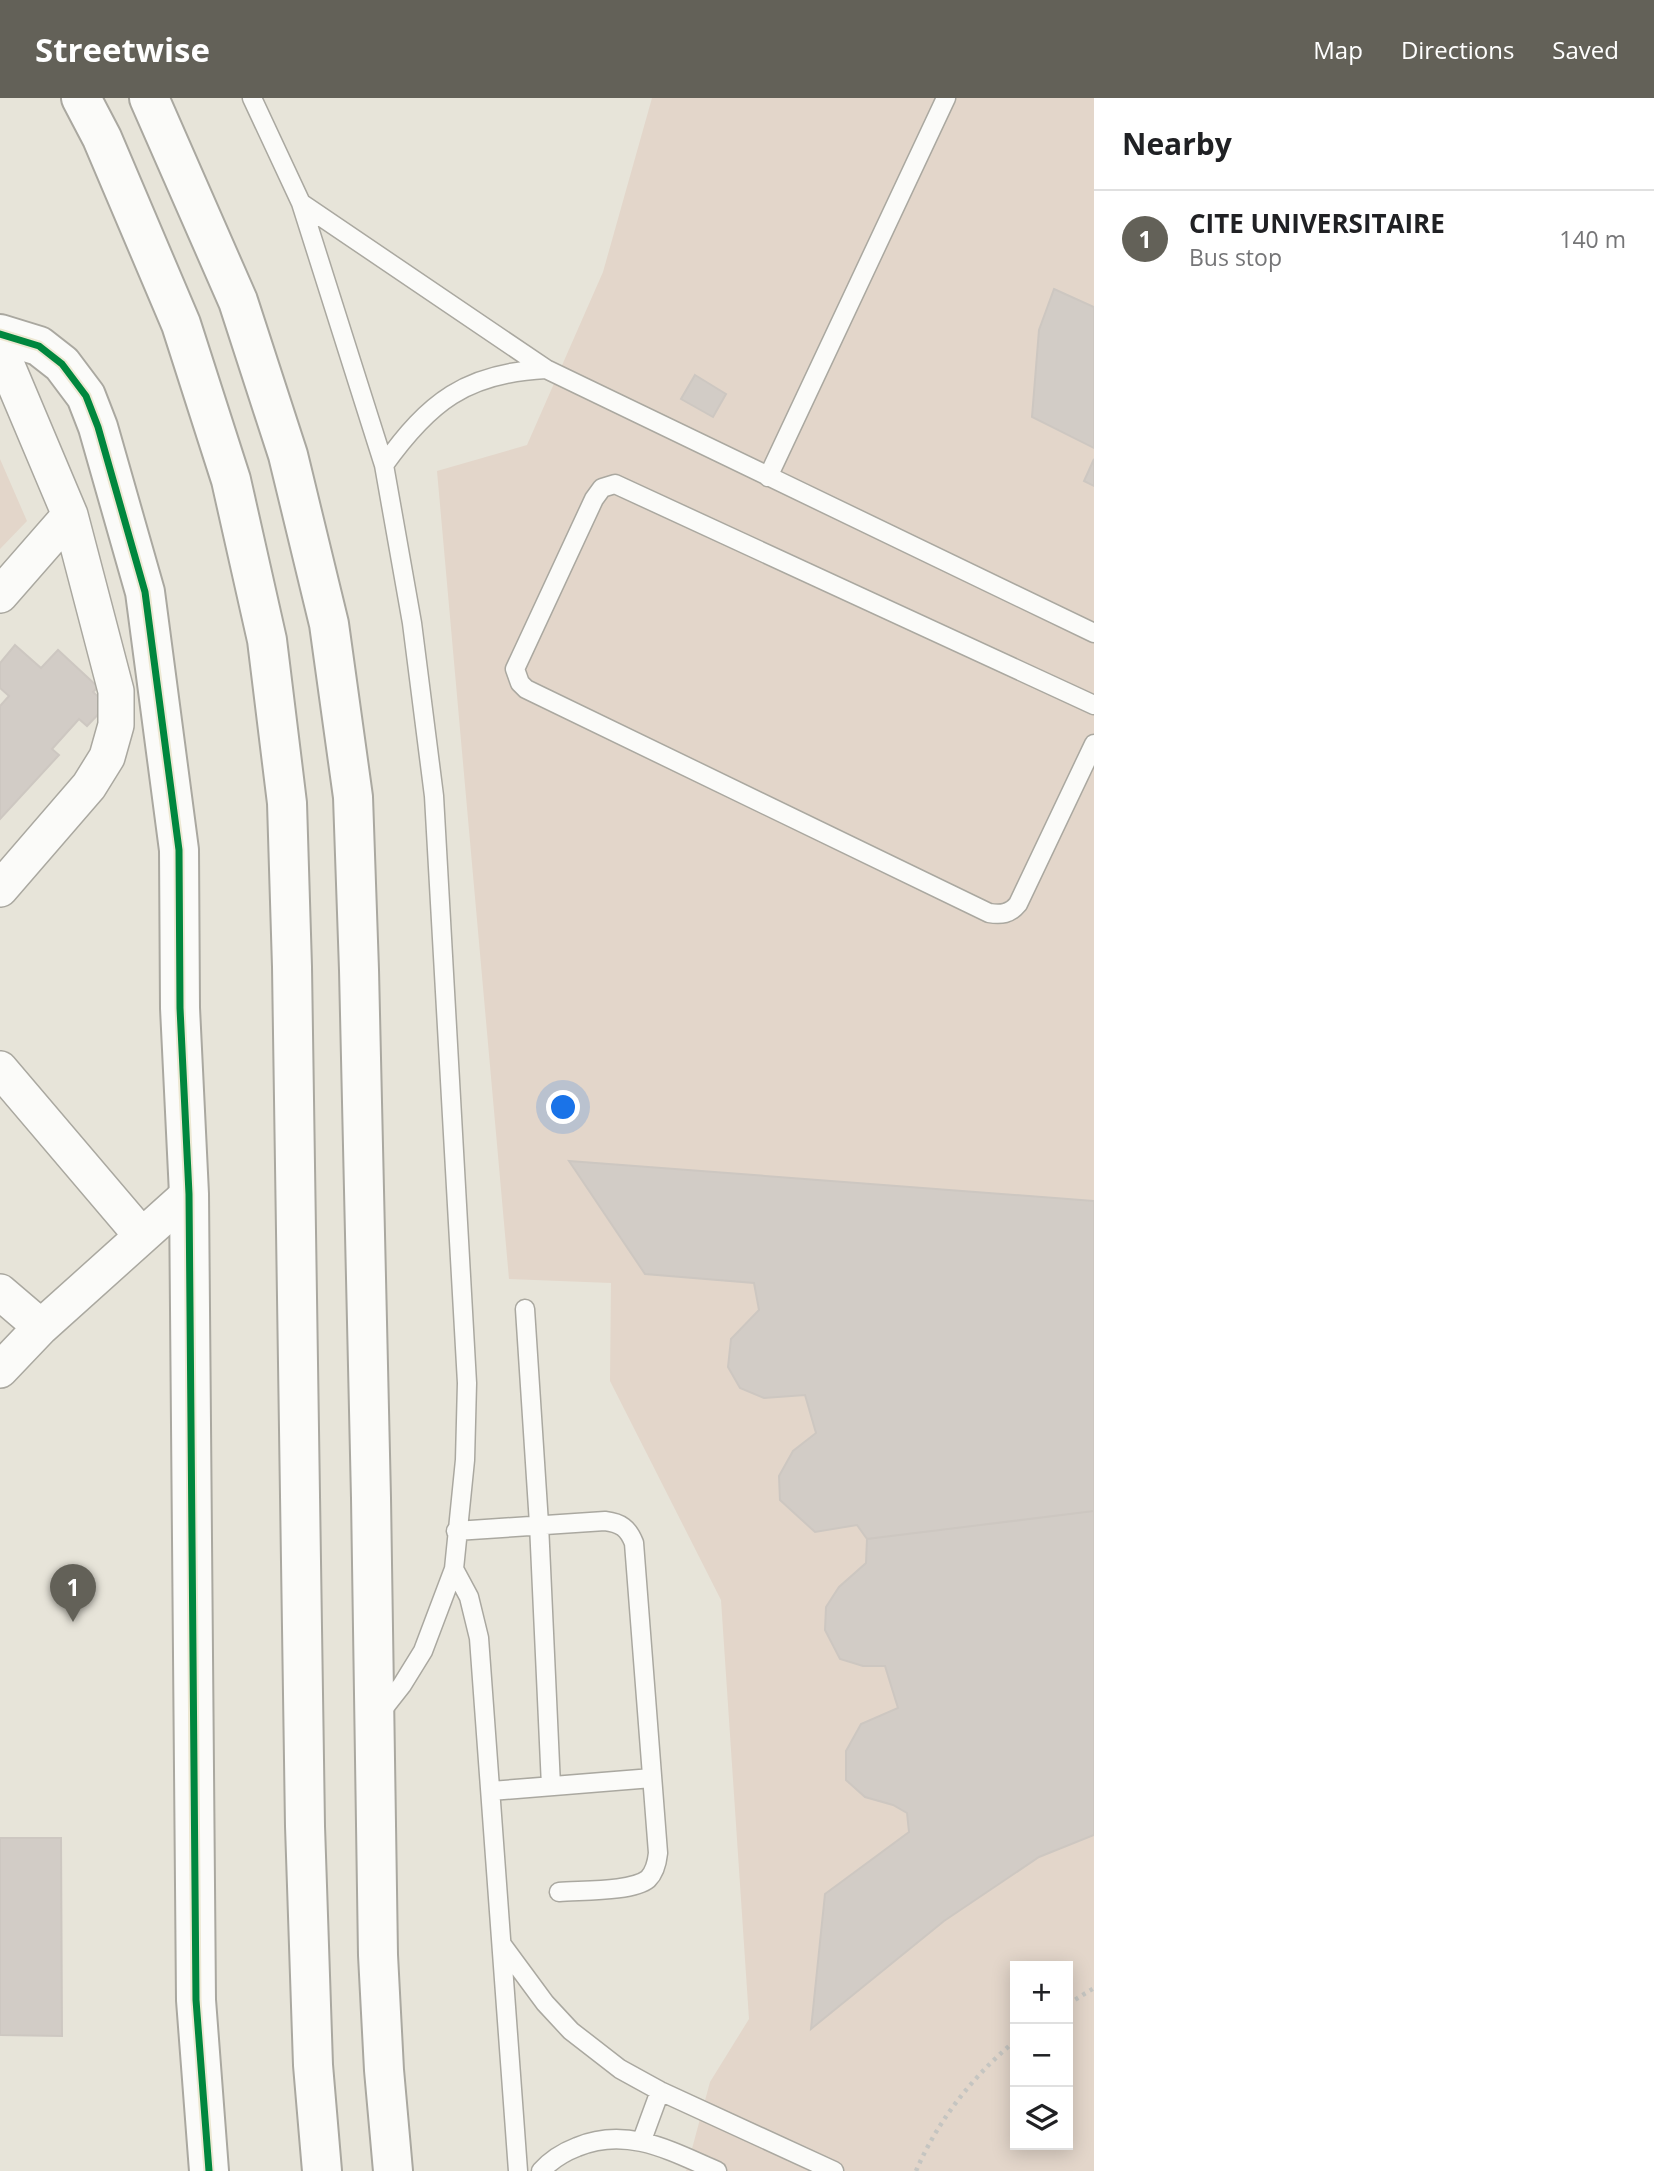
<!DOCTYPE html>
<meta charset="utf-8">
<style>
:root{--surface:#fff;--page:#f2f2f2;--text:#202124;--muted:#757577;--line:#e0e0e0;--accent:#636158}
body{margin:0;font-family:"Open Sans",sans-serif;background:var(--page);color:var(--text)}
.controls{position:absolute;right:21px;bottom:21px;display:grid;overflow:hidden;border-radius:0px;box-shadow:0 4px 18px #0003}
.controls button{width:63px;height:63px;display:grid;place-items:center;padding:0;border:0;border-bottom:2px solid var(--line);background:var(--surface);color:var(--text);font:35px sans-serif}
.you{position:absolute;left:564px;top:1010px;width:24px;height:24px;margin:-18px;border:5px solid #fff;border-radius:50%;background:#1a73e8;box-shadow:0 0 0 10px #1a73e833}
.badge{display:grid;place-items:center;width:46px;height:46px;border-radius:50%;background:var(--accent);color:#fff;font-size:23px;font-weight:700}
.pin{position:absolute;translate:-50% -58px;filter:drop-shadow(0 2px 4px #0008)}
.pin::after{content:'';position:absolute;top:37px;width:24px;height:21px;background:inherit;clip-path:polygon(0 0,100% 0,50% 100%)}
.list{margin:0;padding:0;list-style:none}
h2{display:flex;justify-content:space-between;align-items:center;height:91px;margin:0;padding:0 28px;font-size:30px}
h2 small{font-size:23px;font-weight:400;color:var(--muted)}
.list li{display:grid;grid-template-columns:46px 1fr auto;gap:21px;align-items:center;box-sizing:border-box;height:98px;padding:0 28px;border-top:2px solid var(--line)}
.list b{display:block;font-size:26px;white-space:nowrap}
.list p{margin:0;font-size:23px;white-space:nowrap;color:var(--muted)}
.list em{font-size:23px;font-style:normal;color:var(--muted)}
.icon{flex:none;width:38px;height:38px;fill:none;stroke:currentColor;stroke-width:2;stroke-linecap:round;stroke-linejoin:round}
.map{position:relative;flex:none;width:1094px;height:2073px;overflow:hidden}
header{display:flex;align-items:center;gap:42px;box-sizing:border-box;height:98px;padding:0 35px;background:var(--accent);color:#fff}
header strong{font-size:33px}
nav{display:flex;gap:38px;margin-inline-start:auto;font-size:24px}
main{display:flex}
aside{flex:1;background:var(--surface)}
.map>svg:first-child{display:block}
</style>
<header>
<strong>Streetwise</strong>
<nav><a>Map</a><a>Directions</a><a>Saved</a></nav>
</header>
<main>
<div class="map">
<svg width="1094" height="2073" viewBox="0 0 1094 2073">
<rect width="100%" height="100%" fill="#e7e4d9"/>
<path fill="#e3d6ca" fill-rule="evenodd" d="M652 0H1094V2073H686L710 1984 749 1921 721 1502 610 1283 611 1185 509 1181 437 373 527 347 603 174ZM1015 1868H1068V2047H1015Z
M0 361 27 423 0 451Z"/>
<path fill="#d2ccc6" stroke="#cdc7c1" stroke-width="2" d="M1054 191 1094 209V350L1032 319 1039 232Z
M695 277 726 296 713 319 681 301Z
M1094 361V388L1084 383Z
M15 547 41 570 58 552 98 589 93 594 107 607 87 628 79 621 52 651 59 657 0 721V608L9 598 0 590V565Z
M569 1063 1094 1103V1413L867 1441 857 1427 815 1434 780 1402 779 1378 793 1353 816 1335 805 1297 764 1300 740 1290 728 1269 731 1241 759 1212 754 1185 645 1176Z
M1094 1413V1737L1039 1759 944 1823 811 1931 825 1796 909 1734 907 1715 893 1707 865 1699 846 1682V1653L861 1626 898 1610 885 1568H863L840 1561 825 1532 826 1509 839 1489 866 1465 867 1441Z
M0 1740H61L62 1938 0 1937Z"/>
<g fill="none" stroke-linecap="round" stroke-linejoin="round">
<defs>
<path id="service" d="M252 0 301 105 384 367 412 525 434 698 467 1285 465 1362 454 1471 423 1553 402 1587 380 1615
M301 105 546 271 1094 535
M384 367C429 304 466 275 546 271
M768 379 946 0
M1094 607 615 386 602 390 594 401 515 571 520 585 526 591 989 815C1001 817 1010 816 1018 806L1094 646
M525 1211 539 1426 551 1688
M456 1433 605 1423C621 1425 628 1430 634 1445L658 1755C657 1765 655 1774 648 1781 632 1794 580 1792 559 1794
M454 1471 469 1499 479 1540 518 2073
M491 1693 652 1680
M503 1848 545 1905 571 1933 620 1971 660 1993 834 2073
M642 2042 660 1993
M541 2073C551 2062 564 2054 577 2049 627 2028 671 2053 717 2073"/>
<path id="minor" d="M0 251 70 417 116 593V627L107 659 89 688 0 791
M0 497 70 417
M0 971 142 1138
M0 1194 41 1229
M0 1272 41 1229 189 1096"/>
<path id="tertiary" d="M0 236 39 248 62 266 86 298 98 329 145 494 179 752 180 910 189 1096 196 1902 209 2073"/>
<path id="primary" d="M81 0 102 40 181 226 231 382 267 542 287 705 292 869 305 1728 313 1967 322 2073
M149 0 238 203 288 357 329 526 353 699 359 872 371 1400 378 1857 384 1972 393 2073"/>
</defs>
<use href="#service" stroke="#aaa8a0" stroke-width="21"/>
<use href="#minor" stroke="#aaa8a0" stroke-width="38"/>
<use href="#tertiary" stroke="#aaa8a0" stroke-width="42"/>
<use href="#primary" stroke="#aaa8a0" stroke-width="42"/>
<path stroke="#c5c5c1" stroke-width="4.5" stroke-dasharray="3.5 5" stroke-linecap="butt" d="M1068 1906 1094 1890
M916 2073C938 2022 973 1978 1015 1943"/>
<use href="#service" stroke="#fbfbf9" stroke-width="18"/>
<use href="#minor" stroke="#fbfbf9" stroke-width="35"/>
<use href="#tertiary" stroke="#fbfbf9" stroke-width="38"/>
<use href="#primary" stroke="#fbfbf9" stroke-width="38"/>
<defs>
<path id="cycleway" d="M0 236 39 248 62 266 86 298 98 329 145 494 179 752 180 910 189 1096 196 1902 209 2073"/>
</defs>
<use href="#cycleway" stroke="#ede8d3" stroke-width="11"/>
<use href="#cycleway" stroke="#00873e" stroke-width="7"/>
</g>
</svg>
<div class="controls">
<button>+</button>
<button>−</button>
<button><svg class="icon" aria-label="layers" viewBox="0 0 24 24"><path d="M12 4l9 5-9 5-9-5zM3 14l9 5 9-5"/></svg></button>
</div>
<div class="you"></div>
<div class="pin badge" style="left:73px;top:1524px">1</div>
</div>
<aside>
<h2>Nearby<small></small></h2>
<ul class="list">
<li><span class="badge">1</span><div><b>CITE UNIVERSITAIRE</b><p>Bus stop</p></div><em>140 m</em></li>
</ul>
</aside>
</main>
